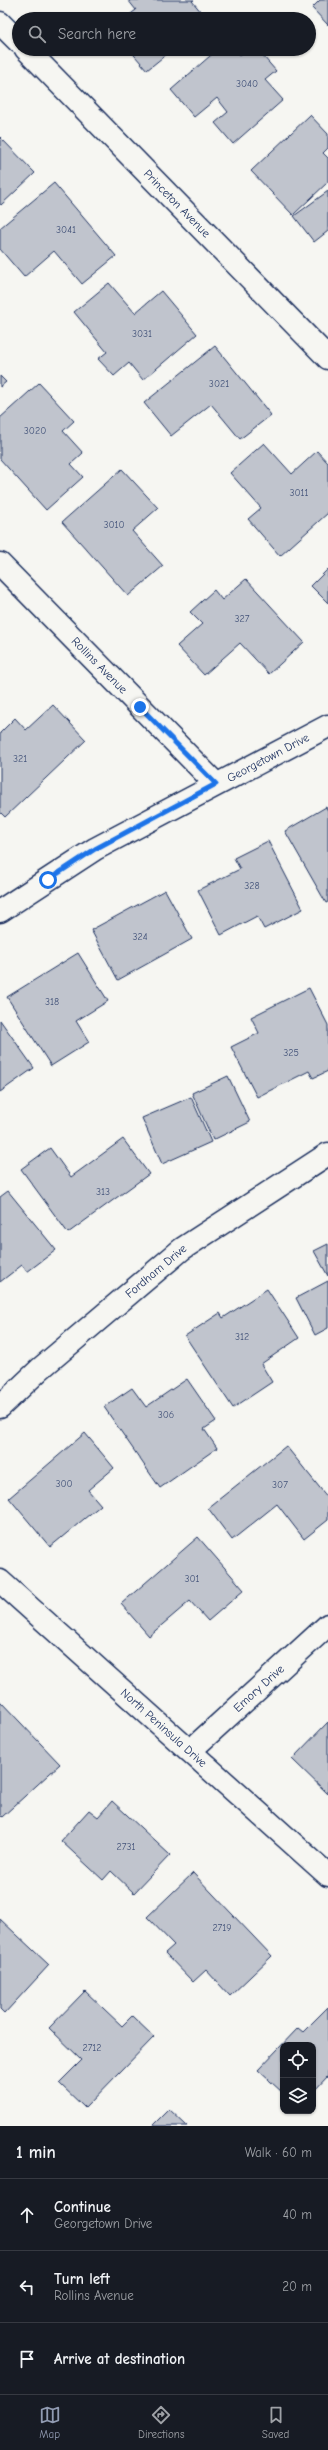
<!DOCTYPE html>
<meta charset="utf-8">
<style>
:root{--surface:#171b24;--page:#20242c;--text:#f1f3f6;--muted:#9ea1a6;--line:#363941;--accent:#919bb2}
body{margin:0;font-family:"Comic Neue",sans-serif;background:var(--page);color:var(--text)}
.controls{position:absolute;right:12px;bottom:12px;display:grid;overflow:hidden;border-radius:8px;box-shadow:0 1px 3px #0004}
.controls button{width:36px;height:36px;display:grid;place-items:center;padding:0;border:0;border-bottom:1px solid var(--line);background:var(--surface);color:var(--text);font:20px sans-serif}
.stop{position:absolute;width:12px;height:12px;margin:-9px;border:3px solid #1a73e8;border-radius:50%;background:#fff}
.stop.end{background:#1a73e8;border-color:#fff;box-shadow:0 1px 4px #0008}
.list{margin:0;padding:0;list-style:none}
h2{display:flex;justify-content:space-between;align-items:center;height:52px;margin:0;padding:0 16px;font-size:17px}
h2 small{font-size:13px;font-weight:400;color:var(--muted)}
.list li{display:grid;grid-template-columns:26px 1fr auto;gap:12px;align-items:center;box-sizing:border-box;height:72px;padding:0 16px;border-top:1px solid var(--line)}
.list b{display:block;font-size:15px;white-space:nowrap}
.list p{margin:0;font-size:13px;white-space:nowrap;color:var(--muted)}
.list em{font-size:13px;font-style:normal;color:var(--muted)}
.icon{flex:none;width:22px;height:22px;fill:none;stroke:currentColor;stroke-width:2;stroke-linecap:round;stroke-linejoin:round}
.map{position:relative;flex:none;width:328px;height:2126px;overflow:hidden}
.search{position:absolute;background:var(--surface);box-shadow:0 1px 3px #0004;left:12px;right:12px;top:12px;height:44px;display:flex;align-items:center;gap:10px;box-sizing:border-box;padding:0 14px;border-radius:22px;color:var(--muted);font-size:15px}
.sheet{height:268px;background:var(--surface)}
nav{display:flex;justify-content:space-around;align-items:center;box-sizing:border-box;height:56px;border-top:1px solid var(--line);background:var(--surface);font-size:11px;color:var(--muted)}
nav a{display:grid;justify-items:center;gap:2px}
nav .on{color:var(--accent)}
.map>svg:first-child{display:block}
</style>
<div class="map">
<svg width="328" height="2126" viewBox="0 0 328 2126">
<rect width="100%" height="100%" fill="#f6f6f2"/>
<filter id="ink" filterUnits="userSpaceOnUse"><feTurbulence type="fractalNoise" baseFrequency=".025" numOctaves="2"/><feDisplacementMap in="SourceGraphic" scale="8" xChannelSelector="R" yChannelSelector="G"/><feConvolveMatrix kernelMatrix="1 2 1 2 8 2 1 2 1" color-interpolation-filters="sRGB"/></filter>
<g filter="url(#ink)">
<path fill="#c0c4cd" stroke="#1b2f5e" d="M128 0H194L192 1 207 19H124L136 10Z
M320 0H328V25L312 8Z
M129 49H173L147 70Z
M218 49H234L240 55 247 49H257L276 71 265 80 283 100 233 144 215 123 228 112 217 98 194 117 171 90Z
M310 115 328 134V148L323 153 328 158V182L293 215 251 171Z
M0 137 35 173 1 205 0 204Z
M54 183 116 256 82 284 54 251 24 277 0 249V228Z
M328 191V231L314 242 294 216Z
M109 283 135 313 161 291 197 334 143 380 129 363 114 376 98 359 107 352 74 312Z
M215 346 271 415 240 439 211 404 171 436 144 403Z
M0 376 6 382 0 387Z
M39 383 74 421 63 431 83 453 71 464 83 477 46 510 0 459V418Z
M264 443 292 474 317 451 328 463V513L280 556 248 519 261 508 230 473Z
M122 469 158 508 132 531 163 566 128 596 62 522Z
M328 569V603L311 586Z
M246 579 304 642 269 674 240 643 204 675 177 646 202 624 190 612 214 590 222 600Z
M53 705 86 740 5 817 0 812V733L15 718 26 730Z
M326 807 328 811V902L326 903 285 831Z
M268 841 303 909 264 929 257 916 221 935 198 890 240 869 234 858Z
M165 890 192 939 118 980 91 930Z
M78 953 108 1001 76 1021 89 1042 51 1066 7 997Z
M309 988 328 1025V1071L313 1078 309 1071 257 1097 231 1047 259 1033 251 1017Z
M0 1020 34 1068 0 1092Z
M228 1076 250 1122 213 1140 192 1093Z
M191 1097 211 1142 162 1164 142 1118Z
M123 1139 149 1174 68 1233 21 1169 50 1148 71 1177Z
M8 1191 56 1250 27 1272 22 1265 0 1282V1197Z
M328 1244V1276L314 1251Z
M328 1281V1328L315 1335 296 1298Z
M267 1289 299 1338 261 1364 272 1382 233 1408 185 1336 220 1313 223 1318Z
M187 1379 216 1421 204 1429 217 1448 160 1488 104 1407 132 1388 146 1407Z
M85 1433 114 1468 88 1490 101 1505 50 1547 9 1498Z
M286 1446 328 1498V1520L304 1539 277 1504 232 1540 208 1508Z
M198 1537 244 1590 208 1621 190 1601 149 1636 121 1604Z
M0 1701 60 1764 2 1817 0 1815Z
M328 1722V1794L292 1759Z
M112 1801 170 1855 134 1893 111 1871 103 1880 61 1841 89 1810 98 1817Z
M193 1873 272 1956 230 1996 206 1970 193 1982 165 1953 174 1945 147 1917Z
M0 1919 49 1965 4 2014 0 2010Z
M85 1991 122 2026 132 2016 154 2037 85 2108 59 2083 82 2060 49 2028Z
M328 2007V2076L313 2092V2045H283V2093L258 2070 298 2028 303 2032Z
M169 2109 187 2126H152Z"/>
<g fill="none" stroke-linecap="round" stroke-linejoin="round">
<defs>
<g id="minor">
<path d="M0 23 19 42"/>
<path id="s1" d="M26 49 328 358"/>
<path id="s2" d="M0 564 216 784"/>
<path id="s3" d="M0 911 95 849 328 726"/>
<path id="s4" d="M0 1407 40 1369 182 1249 328 1154"/>
<path id="s5" d="M0 1581 328 1875"/>
<path id="s6" d="M190 1751 328 1625"/>
</g>
</defs>
<use href="#minor" stroke="#1b2f5e" stroke-width="25"/>
<use href="#minor" stroke="#f6f6f2" stroke-width="22"/>
</g>
</g>
<g fill="none" stroke-linecap="round" stroke-linejoin="round" filter="url(#ink)">
<path stroke="#1a73e8" stroke-width="5" d="M48 880 95 849 216 784 140 707"/>
</g>
<g text-anchor="middle" dominant-baseline="central" stroke-width="3" stroke-linejoin="round" paint-order="stroke">
<g font-size="10" fill="#44547a">
<text x="247" y="84">3040</text>
<text x="66" y="230">3041</text>
<text x="142" y="334">3031</text>
<text x="219" y="384">3021</text>
<text x="35" y="431">3020</text>
<text x="299" y="493">3011</text>
<text x="114" y="525">3010</text>
<text x="242" y="619">327</text>
<text x="20" y="759">321</text>
<text x="252" y="886">328</text>
<text x="140" y="937">324</text>
<text x="52" y="1002">318</text>
<text x="291" y="1053">325</text>
<text x="103" y="1192">313</text>
<text x="242" y="1337">312</text>
<text x="166" y="1415">306</text>
<text x="64" y="1484">300</text>
<text x="280" y="1485">307</text>
<text x="192" y="1579">301</text>
<text x="126" y="1847">2731</text>
<text x="222" y="1928">2719</text>
<text x="92" y="2048">2712</text>
</g>
<g font-size="12" fill="#1b2f5e" stroke="#f6f6f2">
<text stroke="none"><textPath href="#s1" startOffset="216">Princeton Avenue</textPath></text>
<text stroke="none"><textPath href="#s2" startOffset="142">Rollins Avenue</textPath></text>
<text stroke="none"><textPath href="#s3" startOffset="309">Georgetown Drive</textPath></text>
<text stroke="none"><textPath href="#s4" startOffset="207">Fordham Drive</textPath></text>
<text stroke="none"><textPath href="#s6" startOffset="93">Emory Drive</textPath></text>
<text stroke="none"><textPath href="#s5" startOffset="220">North Peninsula Drive</textPath></text>
</g>
</g>
</svg>
<div class="controls">
<button><svg class="icon" aria-label="locate" viewBox="0 0 24 24"><circle cx="12" cy="12" r="6"/><path d="M12 2v4M12 18v4M2 12h4M18 12h4"/></svg></button>
<button><svg class="icon" aria-label="layers" viewBox="0 0 24 24"><path d="M12 4l9 5-9 5-9-5zM3 14l9 5 9-5"/></svg></button>
</div>
<div class="stop" style="left:48px;top:880px"></div>
<div class="stop end" style="left:140px;top:707px"></div>
<div class="search"><svg class="icon" aria-label="search" viewBox="0 0 24 24"><circle cx="10" cy="10" r="6"/><path d="M15 15l6 6"/></svg>Search here</div>
</div>
<section class="sheet">
<h2>1 min<small>Walk · 60 m</small></h2>
<ul class="list">
<li><svg class="icon" aria-label="ahead" viewBox="0 0 24 24"><path d="M12 20V5M6 11l6-6 6 6"/></svg><div><b>Continue</b><p>Georgetown Drive</p></div><em>40 m</em></li>
<li><svg class="icon" aria-label="left" viewBox="0 0 24 24"><path d="M17 20v-9H6M10 6l-5 5 5 5"/></svg><div><b>Turn left</b><p>Rollins Avenue</p></div><em>20 m</em></li>
<li><svg class="icon" aria-label="arrive" viewBox="0 0 24 24"><path d="M6 21V4h12l-3 4 3 4H6"/></svg><div><b>Arrive at destination</b></div></li>
</ul>
</section>
<nav>
<a class="on"><svg class="icon" aria-label="map" viewBox="0 0 24 24"><path d="M3 6l6-2 6 2 6-2v14l-6 2-6-2-6 2zM9 4v14M15 6v14"/></svg>Map</a>
<a><svg class="icon" aria-label="directions" viewBox="0 0 24 24"><path d="M12 3l9 9-9 9-9-9zM9 14v-3h6M13 9l2 2-2 2"/></svg>Directions</a>
<a><svg class="icon" aria-label="saved" viewBox="0 0 24 24"><path d="M7 4h10v16l-5-4-5 4z"/></svg>Saved</a>
</nav>
